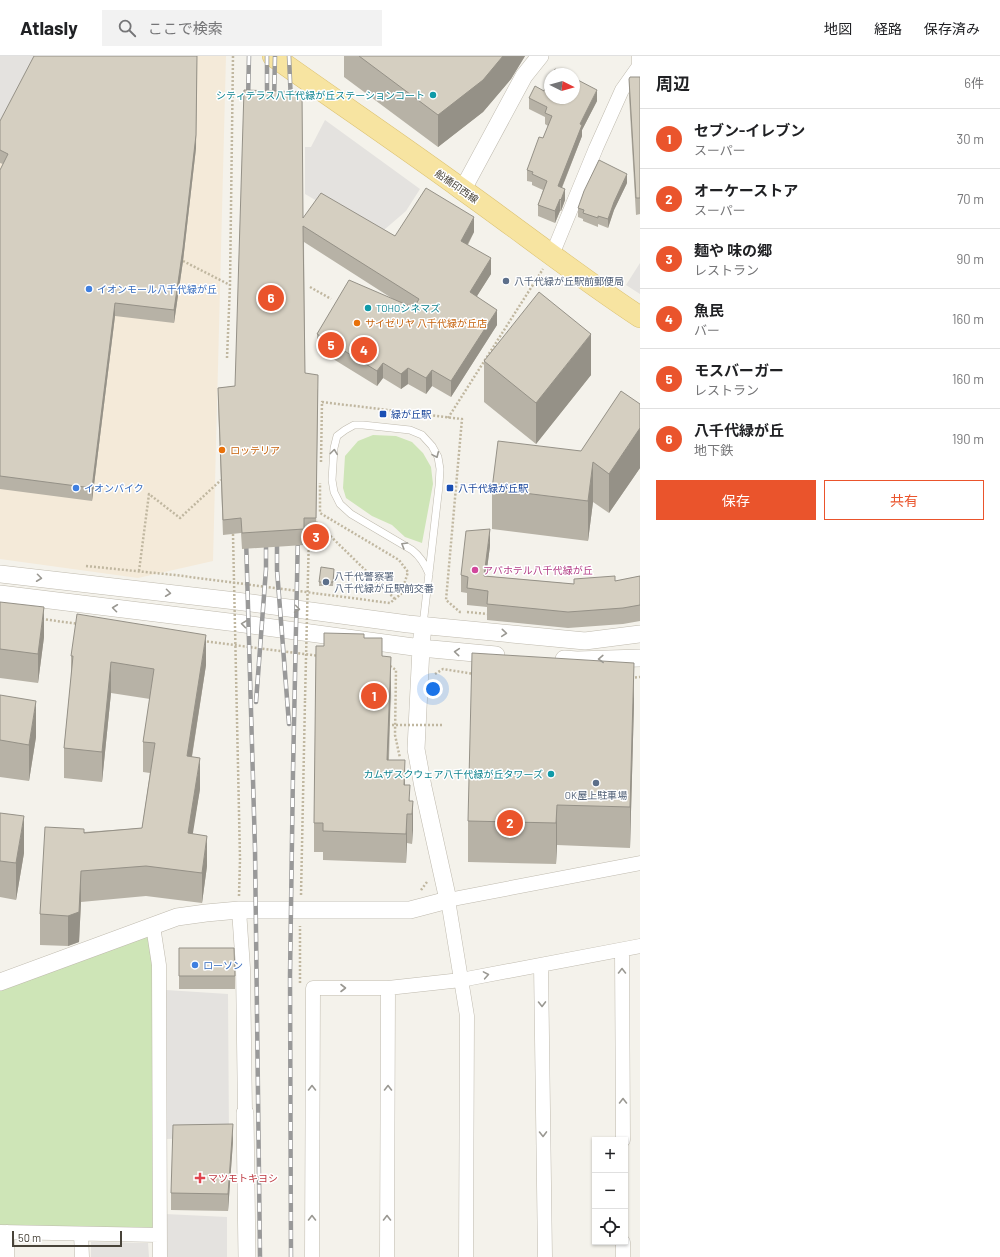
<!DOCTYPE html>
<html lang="ja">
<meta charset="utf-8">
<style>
:root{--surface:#fff;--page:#f2f2f2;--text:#202124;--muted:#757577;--line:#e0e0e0;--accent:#ea542c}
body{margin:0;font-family:Barlow,"Noto Sans JP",sans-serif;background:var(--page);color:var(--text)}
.controls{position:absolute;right:12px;bottom:12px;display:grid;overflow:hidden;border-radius:0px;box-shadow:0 1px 3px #0004}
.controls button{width:36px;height:36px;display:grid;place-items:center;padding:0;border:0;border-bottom:1px solid var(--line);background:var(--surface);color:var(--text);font:20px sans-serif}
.compass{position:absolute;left:544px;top:12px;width:36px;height:36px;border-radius:50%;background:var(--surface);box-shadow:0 1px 3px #0004;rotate:95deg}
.scale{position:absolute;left:12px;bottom:10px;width:110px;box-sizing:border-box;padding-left:4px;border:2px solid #484339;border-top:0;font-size:11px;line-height:14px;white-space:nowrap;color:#484339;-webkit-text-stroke:3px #fff;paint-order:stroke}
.you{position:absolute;left:433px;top:633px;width:14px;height:14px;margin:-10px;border:3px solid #fff;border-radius:50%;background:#1a73e8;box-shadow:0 0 0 6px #1a73e833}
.badge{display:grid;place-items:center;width:26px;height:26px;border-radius:50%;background:var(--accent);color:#fff;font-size:13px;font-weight:700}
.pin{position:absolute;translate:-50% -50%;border:2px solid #fff;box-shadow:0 1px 4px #0006}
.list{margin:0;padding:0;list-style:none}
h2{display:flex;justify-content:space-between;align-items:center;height:52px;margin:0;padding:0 16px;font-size:17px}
h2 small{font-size:13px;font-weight:400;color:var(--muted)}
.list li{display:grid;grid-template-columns:26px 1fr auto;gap:12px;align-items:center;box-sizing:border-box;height:60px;padding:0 16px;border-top:1px solid var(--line)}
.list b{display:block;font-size:15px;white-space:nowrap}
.list p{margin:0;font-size:13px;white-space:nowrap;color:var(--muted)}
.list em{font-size:13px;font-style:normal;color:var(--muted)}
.actions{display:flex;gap:8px;padding:12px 16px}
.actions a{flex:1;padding:9px 0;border:1px solid var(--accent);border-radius:0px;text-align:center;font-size:14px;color:var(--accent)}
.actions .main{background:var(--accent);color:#fff}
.icon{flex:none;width:22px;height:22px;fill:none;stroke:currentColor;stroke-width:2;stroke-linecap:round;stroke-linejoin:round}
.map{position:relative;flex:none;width:640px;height:1201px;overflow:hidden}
header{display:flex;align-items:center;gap:24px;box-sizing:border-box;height:56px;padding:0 20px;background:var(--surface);border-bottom:1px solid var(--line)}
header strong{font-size:19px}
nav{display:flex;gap:22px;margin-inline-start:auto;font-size:14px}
.search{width:280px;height:36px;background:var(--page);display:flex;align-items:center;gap:10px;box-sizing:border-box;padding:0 14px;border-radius:0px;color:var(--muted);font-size:15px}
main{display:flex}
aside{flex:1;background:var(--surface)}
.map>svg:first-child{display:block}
</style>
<header>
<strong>Atlasly</strong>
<div class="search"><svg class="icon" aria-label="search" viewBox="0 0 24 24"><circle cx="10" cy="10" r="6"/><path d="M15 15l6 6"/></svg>ここで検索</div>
<nav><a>地図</a><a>経路</a><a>保存済み</a></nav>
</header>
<main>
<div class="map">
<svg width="640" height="1201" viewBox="0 0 640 1201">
<rect width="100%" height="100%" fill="#f4f2eb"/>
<path fill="#f4ead9" d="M0 0H226L213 505 138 522 0 503Z"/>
<path fill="#cee5b7" d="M373 379 396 380 412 386 423 397 431 411 433 428 422 487 405 481 392 469 372 460 346 442 343 432 345 400 358 385Z
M153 870 159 1179 0 1174V926Z"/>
<path fill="#e4e2df" d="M0 0H36L0 75Z
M325 64 420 133 406 155 377 180 305 138V91H311Z
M640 207V238L626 229Z
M166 934 228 938 229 1081 166 1083Z
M165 1158 227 1161V1201H166Z
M91 1186 148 1187 149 1201H91Z"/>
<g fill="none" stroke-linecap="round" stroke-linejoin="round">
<defs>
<path id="service" d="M423 569 439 430 440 413 438 401 432 390 422 379 410 374 363 369H354L345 374 337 380 334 392 332 424 334 436 340 448 351 458 412 494C421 501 425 508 429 518"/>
<path id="minor" d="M552 199 596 92 622 34 639 10V0
M239 854 243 912 245 1057
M153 870 159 909 160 1201
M622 894 623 1084
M541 909 545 1201
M0 1176 159 1179
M81 1178 82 1201
M623 1186V1201
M7 1201V1176
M312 1201 313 932H388L461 924 640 890
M387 1201 388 932
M466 1201 467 960 448 844 640 807"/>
<path id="tertiary" d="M463 133 524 20 540 0
M0 518 236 545 408 568 585 585 640 578
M0 538 237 567 421 592 496 599
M564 603 577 604 640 602
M0 926 177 861 206 857 239 854H410L448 844 423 731 416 693 421 592 423 569
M245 1057 247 1201"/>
<path id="primary" d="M273 0C336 45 400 88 463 134 522 176 579 221 640 261"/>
</defs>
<use href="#service" stroke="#bfbaae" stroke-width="8"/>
<use href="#minor" stroke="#bfbaae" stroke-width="15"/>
<use href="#tertiary" stroke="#bfbaae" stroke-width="18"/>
<use href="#primary" stroke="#dcc272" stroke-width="22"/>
<path stroke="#c0b7a0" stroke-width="2.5" stroke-dasharray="2 2" stroke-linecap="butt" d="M183 205 230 229
M310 231 331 243
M227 302 230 229 233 0
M448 362 543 213
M321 406 322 346 462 363 446 544 460 556H462
M316 466 395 543
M86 510 175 519 390 547 401 538 408 516 399 504 320 457V427
M139 515 149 438 180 462 221 424
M467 556 488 558
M42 563 79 568
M203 585 319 600
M390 610 396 614 395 679 400 702
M435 618 443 613 474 618
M631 622 640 621
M421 834 427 826
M301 839 305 644
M239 840 240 803
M300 927V870"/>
<use href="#service" stroke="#fff" stroke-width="7"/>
<use href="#minor" stroke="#fff" stroke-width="14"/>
<use href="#tertiary" stroke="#fff" stroke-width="17"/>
<use href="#primary" stroke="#f7e4a1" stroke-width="21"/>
<defs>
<path id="rail" d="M267 0V46
M289 0 291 47
M248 45 249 0
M274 46 275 0
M277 480V514L289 668
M246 481 255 793 260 1201
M256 646 266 513V480
M291 1201 290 919 293 716 298 477"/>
</defs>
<use href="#rail" stroke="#999" stroke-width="4.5"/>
<use href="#rail" stroke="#fff" stroke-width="3" stroke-dasharray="9" stroke-linecap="butt"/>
<path stroke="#c0b7a0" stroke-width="2.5" stroke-dasharray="2 2" stroke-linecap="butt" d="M233 478 240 803
M305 644 309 477
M388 669H442"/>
</g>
<path fill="#b7b2a6" d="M344 0H525L511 23 483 56 438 91 344 21Z
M640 21V158L636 159 629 40V23Z
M544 35 597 45 582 74V80L562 132 565 144 561 155H560L555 167 538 160V149L543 134 532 129V126L527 125V114L543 82 548 70 545 68V61L529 53V42Z
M0 65 196 92 183 205 174 267 115 260 92 445 0 433V114L3 108 0 107Z
M627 127 614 154 608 172 598 168V171L583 165V163L578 161V152Z
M303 162 395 180 474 176 468 189 491 218 477 240 497 269 451 341 432 330 426 338 408 328 401 333 383 322 377 330 317 293V278L393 243 304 186 305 317 318 334 316 477H304V489L242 493 241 477 223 479 218 347V332L235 330Z
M484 305 591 319 536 388 484 346Z
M640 348V412L609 457 593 446 588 485 492 473V433L581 395Z
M490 490 486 520 574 528V523L615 525 640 520V565L623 568 568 572 487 564V551L467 549V537L461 536V519Z
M334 518 333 530H319V526Z
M0 546 44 581 38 627 0 622Z
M364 582 382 600 391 630 389 704 405 729 410 745H413L412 788 407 787 406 807 323 804V796H314V767L324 590Z
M71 600 206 609 192 701 200 733 192 778 207 810 202 847 146 840 81 846 79 886 68 890 40 889V858L84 776 142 772 150 717 143 716V686L150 643 111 637 102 726 64 722V692L71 622Z
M0 639 36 681 29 725 0 721Z
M634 647 630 792 557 789 556 808 468 806V765Z
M0 757 24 797 16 844 0 841Z
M179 892 235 920V933H179Z
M233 1085 228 1155 171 1154V1137Z"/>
<path fill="#959187" d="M197 0 196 92 183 205 174 267V254Z
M503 0H525L511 23 483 56 438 91V59Z
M597 34V45L582 74V80L558 141V130L580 68Z
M627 118V127L614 154 608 172V163L614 146Z
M565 133V144L561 155V144Z
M560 143V155L555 167V155Z
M474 161V176L461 200V185Z
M491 202V218L470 251V236Z
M115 247V260L92 445V432Z
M497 254V269L451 341V325Z
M591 278V319L536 388V347Z
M383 307V322L377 330V315Z
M408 312V328L401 333V318Z
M432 314V330L426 338V322Z
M640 372V412L609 457V418Z
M593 406V446L588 485V445Z
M490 473V490L484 536V520Z
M44 551V581L38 627V598Z
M206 579V609L187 731V700Z
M391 601V630L387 733V704Z
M111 606V637L102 726V696Z
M634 607V647L630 792V751Z
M36 645V681L29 725V689Z
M200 702V733L188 808V777Z
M405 704V733L404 729Z
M413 745V774L412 788V758Z
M557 749V789L556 808V767Z
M407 758V787L406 807V778Z
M24 760V797L16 844V807Z
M207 780V810L202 847V817Z
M81 815V846L79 886 68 890V860Z
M233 1068V1085L228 1155V1138Z"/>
<path fill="#d5cfc1" stroke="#959187" d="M34 0H197L196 79 183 192 174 254 115 247 92 432 0 420V114L8 98 0 94V65Z
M359 0H503L483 24 438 59Z
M555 13 566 18H552Z
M630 21H640V142H636L629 23Z
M574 22 597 34 580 68 582 69 558 130 565 133 561 144 560 143 555 155 538 149 547 125 532 118 533 116 527 114 539 81 543 82 552 60 545 57 547 51 529 42 535 30 544 35 550 23V42H574Z
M244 34 302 36 303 162 321 137 395 180 426 132 474 161 461 185 491 202 470 236 497 254 451 325 432 314 426 322 408 312 401 318 383 307 377 315 317 278 349 224 414 252 419 243 303 170 305 317 318 319 316 462H304V473L242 477 241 462 223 464 218 332 235 330Z
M599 104 627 118 614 146 608 163 598 160V162L583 157 584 154 578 152 584 135Z
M539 236 591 278 536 347 484 305Z
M621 335 640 348V372L609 418 593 406 588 445 492 433 498 385 581 395Z
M490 473 484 520 574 528V523L615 520V525L640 520V549L623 552 568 556 487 548 488 535 467 532 468 521 461 519 466 475Z
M321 511 334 513 333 526H319Z
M0 546 44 551 38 598 0 593Z
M77 558 206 579 187 700 200 702 188 777 207 780 202 817 146 810 81 815 79 856 68 860 40 858 45 771 84 773V777L142 772 155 687 143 686 154 613 111 606 102 696 64 692 73 600H71Z
M324 577 364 578V582H382V600L391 601 387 704H405L404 729H410L409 745H413L412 758H407L406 778 323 775V767H314L316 590H324Z
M472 597 634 607 630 751 557 749 556 767 468 765Z
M0 639 36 645 29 689 0 684Z
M0 757 24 760 16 807 0 805Z
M179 892H234L235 920H179Z
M233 1068 228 1138 171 1137 173 1069Z"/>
<defs><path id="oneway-chevron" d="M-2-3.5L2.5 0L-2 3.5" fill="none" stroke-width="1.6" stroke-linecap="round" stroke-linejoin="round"/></defs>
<g stroke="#9a9892">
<use href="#oneway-chevron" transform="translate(334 396) rotate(-83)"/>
<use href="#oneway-chevron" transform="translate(436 399) rotate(66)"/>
<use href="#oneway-chevron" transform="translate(404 489) rotate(-149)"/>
<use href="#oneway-chevron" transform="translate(39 522) rotate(7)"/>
<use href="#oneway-chevron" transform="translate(168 537) rotate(7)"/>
<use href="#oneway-chevron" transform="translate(115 552) rotate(-173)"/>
<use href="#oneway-chevron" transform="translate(297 553) rotate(7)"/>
<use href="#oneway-chevron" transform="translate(244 568) rotate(-172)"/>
<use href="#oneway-chevron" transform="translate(504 577) rotate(5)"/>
<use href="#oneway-chevron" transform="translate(457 596) rotate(-175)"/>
<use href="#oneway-chevron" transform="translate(601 603) rotate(178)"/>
<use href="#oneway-chevron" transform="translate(622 915) rotate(-90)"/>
<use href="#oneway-chevron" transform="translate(486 919) rotate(-10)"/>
<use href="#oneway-chevron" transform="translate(343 932)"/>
<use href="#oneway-chevron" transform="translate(542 948) rotate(89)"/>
<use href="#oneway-chevron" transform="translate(312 1032) rotate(-90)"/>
<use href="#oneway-chevron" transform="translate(388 1032) rotate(-90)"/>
<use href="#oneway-chevron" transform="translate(623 1045) rotate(-90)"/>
<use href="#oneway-chevron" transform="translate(543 1078) rotate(89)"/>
<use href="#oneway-chevron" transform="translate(312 1162) rotate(-90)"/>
<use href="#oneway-chevron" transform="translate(387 1162) rotate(-90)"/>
</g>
<g fill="#0f9aa8" stroke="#fff" stroke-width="1.5">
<circle cx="433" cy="39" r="4"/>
<circle cx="368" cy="252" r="4"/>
<circle cx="551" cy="718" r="4"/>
</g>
<g fill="#5c6f8a" stroke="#fff" stroke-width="1.5">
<circle cx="506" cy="225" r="4"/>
<circle cx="326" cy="526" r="4"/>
<circle cx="596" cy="727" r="4"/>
</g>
<g fill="#3f7fe0" stroke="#fff" stroke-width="1.5">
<circle cx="89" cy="233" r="4"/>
<circle cx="76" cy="432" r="4"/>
<circle cx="195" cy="909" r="4"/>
</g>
<g fill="#e8710a" stroke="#fff" stroke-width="1.5">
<circle cx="357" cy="267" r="4"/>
<circle cx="222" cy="394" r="4"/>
</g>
<g fill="#1a4fb4" stroke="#fff" stroke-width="1.5">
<rect x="379" y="354" width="8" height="8" rx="2"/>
<rect x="446" y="428" width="8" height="8" rx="2"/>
</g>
<circle fill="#d1479c" stroke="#fff" stroke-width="1.5" cx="475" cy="514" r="4"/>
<path fill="#e0444e" stroke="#fff" stroke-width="1.5" d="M198 1116h4v4h4v4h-4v4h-4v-4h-4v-4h4z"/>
<g text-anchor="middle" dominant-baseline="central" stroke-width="3" stroke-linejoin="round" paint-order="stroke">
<g font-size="10" fill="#0d838f" stroke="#fff" text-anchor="end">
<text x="425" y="39">シティテラス八千代緑が丘ステーションコート</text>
<text x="376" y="252" text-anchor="start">TOHOシネマズ</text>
<text x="543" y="718">カムザスクウェア八千代緑が丘タワーズ</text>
</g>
<g font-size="10" fill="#484339" stroke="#fff">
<text transform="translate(457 130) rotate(35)">船橋印西線</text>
</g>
<g font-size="10" fill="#4e5e75" stroke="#fff" text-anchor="start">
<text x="514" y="225">八千代緑が丘駅前郵便局</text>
<text x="334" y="520">八千代警察署<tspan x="334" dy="12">八千代緑が丘駅前交番</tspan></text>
<text x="596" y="739" text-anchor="middle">OK屋上駐車場</text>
</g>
<g font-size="10" fill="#366cbe" stroke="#fff" text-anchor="start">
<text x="97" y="233">イオンモール八千代緑が丘</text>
<text x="84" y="432">イオンバイク</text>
<text x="203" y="909">ローソン</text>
</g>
<g font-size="10" fill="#c56008" stroke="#fff" text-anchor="start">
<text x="365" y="267">サイゼリヤ 八千代緑が丘店</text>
<text x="230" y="394">ロッテリア</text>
</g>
<g font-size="10" fill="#164399" stroke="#fff" text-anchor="start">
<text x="391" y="358">緑が丘駅</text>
<text x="458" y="432">八千代緑が丘駅</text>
</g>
<g font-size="10" fill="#b23c85" stroke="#fff" text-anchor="start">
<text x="483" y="514">アパホテル八千代緑が丘</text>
</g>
<g font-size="10" fill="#be3a42" stroke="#fff" text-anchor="start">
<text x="208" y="1122">マツモトキヨシ</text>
</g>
</g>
</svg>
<div class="controls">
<button>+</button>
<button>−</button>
<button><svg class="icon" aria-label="locate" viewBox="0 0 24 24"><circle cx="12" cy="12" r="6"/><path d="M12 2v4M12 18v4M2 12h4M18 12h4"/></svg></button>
</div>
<svg class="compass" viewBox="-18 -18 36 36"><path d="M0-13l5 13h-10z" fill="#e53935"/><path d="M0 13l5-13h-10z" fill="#757577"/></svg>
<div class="scale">50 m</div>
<div class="you"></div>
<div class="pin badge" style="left:374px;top:640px">1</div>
<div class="pin badge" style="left:510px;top:767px">2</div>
<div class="pin badge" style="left:316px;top:481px">3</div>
<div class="pin badge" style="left:364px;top:294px">4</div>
<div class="pin badge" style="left:331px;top:289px">5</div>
<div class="pin badge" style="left:271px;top:242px">6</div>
</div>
<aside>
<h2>周辺<small>6件</small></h2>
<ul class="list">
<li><span class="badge">1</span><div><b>セブン-イレブン</b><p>スーパー</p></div><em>30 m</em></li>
<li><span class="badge">2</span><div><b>オーケーストア</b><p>スーパー</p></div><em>70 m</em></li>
<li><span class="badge">3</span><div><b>麺や 味の郷</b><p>レストラン</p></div><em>90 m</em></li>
<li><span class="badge">4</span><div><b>魚民</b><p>バー</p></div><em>160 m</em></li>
<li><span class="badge">5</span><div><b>モスバーガー</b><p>レストラン</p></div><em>160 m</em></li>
<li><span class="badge">6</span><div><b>八千代緑が丘</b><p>地下鉄</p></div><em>190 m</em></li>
</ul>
<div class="actions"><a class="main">保存</a><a>共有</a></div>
</aside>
</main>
